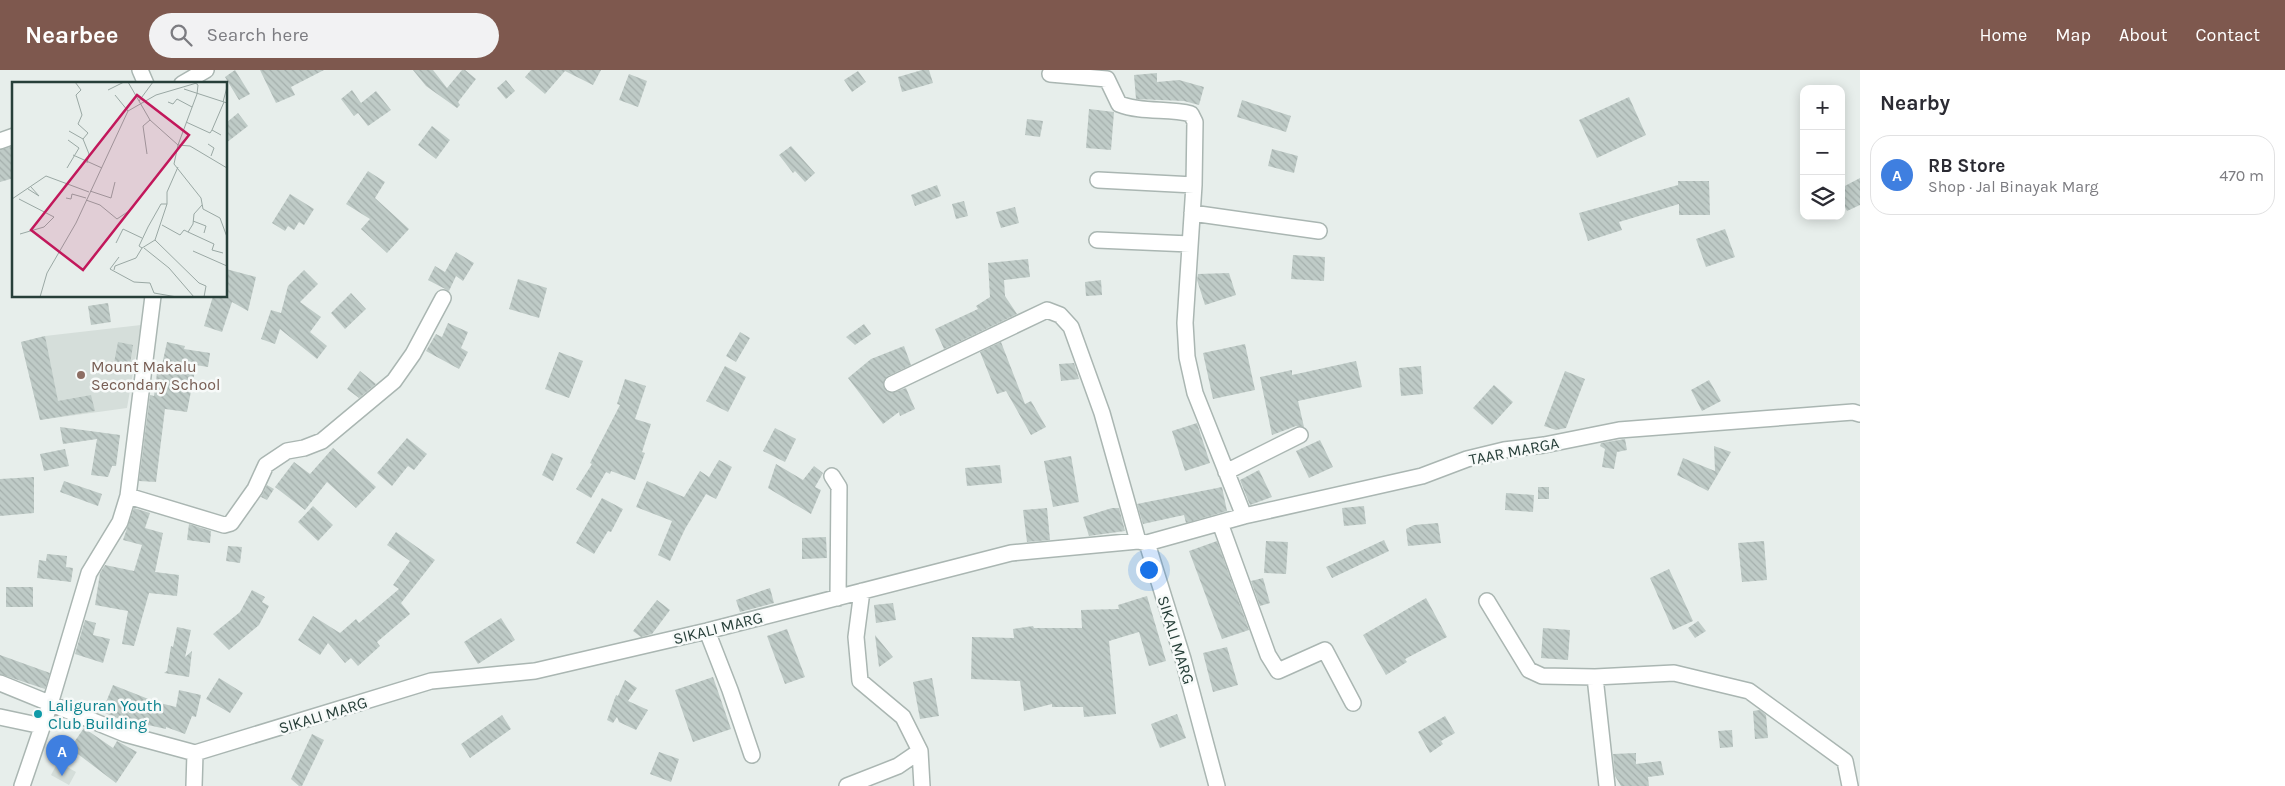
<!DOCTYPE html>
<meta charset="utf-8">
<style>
:root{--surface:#fff;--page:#f2f2f3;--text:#2b2b33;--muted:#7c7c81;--line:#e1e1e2;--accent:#7e584e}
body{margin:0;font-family:Karla,sans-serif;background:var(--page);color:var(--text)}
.controls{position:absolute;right:15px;top:15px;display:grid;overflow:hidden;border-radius:10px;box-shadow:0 2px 12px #0003}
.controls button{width:45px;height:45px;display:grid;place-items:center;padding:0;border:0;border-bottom:1px solid var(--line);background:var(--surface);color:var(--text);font:25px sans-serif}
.you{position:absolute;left:1148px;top:499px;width:18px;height:18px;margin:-12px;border:4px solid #fff;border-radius:50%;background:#1a73e8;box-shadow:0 0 0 8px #1a73e833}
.badge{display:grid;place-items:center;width:32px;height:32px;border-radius:50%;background:var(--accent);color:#fff;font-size:16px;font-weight:700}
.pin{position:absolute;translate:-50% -41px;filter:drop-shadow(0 1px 2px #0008)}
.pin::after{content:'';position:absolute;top:26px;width:18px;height:15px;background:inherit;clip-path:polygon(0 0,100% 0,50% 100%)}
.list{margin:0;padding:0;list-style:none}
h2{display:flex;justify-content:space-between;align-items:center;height:65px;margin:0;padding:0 20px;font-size:21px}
h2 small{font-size:16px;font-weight:400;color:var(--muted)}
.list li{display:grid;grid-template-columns:32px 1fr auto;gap:15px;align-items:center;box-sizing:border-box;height:80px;margin:0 10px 10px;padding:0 10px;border:1px solid var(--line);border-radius:20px}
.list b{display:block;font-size:19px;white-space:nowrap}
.list p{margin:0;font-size:16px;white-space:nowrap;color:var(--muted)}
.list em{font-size:16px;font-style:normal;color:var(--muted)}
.icon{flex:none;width:28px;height:28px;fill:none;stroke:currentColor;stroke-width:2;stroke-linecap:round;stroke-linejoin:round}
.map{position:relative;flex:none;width:1860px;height:716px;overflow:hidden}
header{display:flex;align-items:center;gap:30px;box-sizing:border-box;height:70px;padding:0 25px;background:var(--accent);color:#fff}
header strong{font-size:24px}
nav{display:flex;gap:28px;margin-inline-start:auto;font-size:18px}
.search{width:350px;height:45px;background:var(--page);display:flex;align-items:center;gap:12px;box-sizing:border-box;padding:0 18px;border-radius:28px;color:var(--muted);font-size:19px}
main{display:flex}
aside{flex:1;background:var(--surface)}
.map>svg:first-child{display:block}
</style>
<header>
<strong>Nearbee</strong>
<div class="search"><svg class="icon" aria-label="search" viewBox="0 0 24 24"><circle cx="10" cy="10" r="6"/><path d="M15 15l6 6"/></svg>Search here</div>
<nav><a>Home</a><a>Map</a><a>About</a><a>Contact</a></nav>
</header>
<main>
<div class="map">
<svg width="1860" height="716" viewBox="0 0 1860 716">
<defs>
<pattern id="building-back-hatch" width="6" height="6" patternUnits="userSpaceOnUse" patternTransform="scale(1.25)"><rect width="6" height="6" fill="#bfcbc7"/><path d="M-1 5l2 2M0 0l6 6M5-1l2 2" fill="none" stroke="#a4afac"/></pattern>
</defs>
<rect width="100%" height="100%" fill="#e7eeeb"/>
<path fill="#d5deda" d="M141 255 127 338 40 350 21 272 45 266Z
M58 692 76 702 69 715 51 705Z"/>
<path fill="url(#building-back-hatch)" d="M235 0 250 24 239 30 225 7Z
M260 0H324L291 17 295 25 276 33Z
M413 0H433L447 18 462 0H465L476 9 458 32 460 35 457 38 426 16Z
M531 0H601L593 15 565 1 545 24 525 7Z
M922 0H929L933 13 902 22 898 7Z
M858 1 866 12 852 22 844 10Z
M1157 3V12L1179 10 1204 17 1199 35 1184 31 1136 29 1134 5Z
M629 4 647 11 638 37 619 30Z
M506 10 515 21 506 29 497 18Z
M352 20 361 33 376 21 391 40 368 56 358 43 354 46 341 29Z
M1629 27 1646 65 1597 88 1579 50Z
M1242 30 1291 46 1286 62 1237 47Z
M1089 39 1114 42 1111 80 1086 78Z
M238 43 248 56 226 73V53Z
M1027 49 1043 51 1040 67 1025 65Z
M432 56 450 70 436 89 418 75Z
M14 76V108L0 112V80Z
M791 76 815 103 805 112 795 101 793 103 779 85Z
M1272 79 1298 86 1294 103 1268 96Z
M368 101 385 112 375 128 409 159 387 183 361 159 370 149 346 134Z
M1860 108V135L1847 141 1841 129V118Z
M1678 111H1709L1710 145H1679V134L1619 152 1622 160 1588 171 1579 143 1678 115Z
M937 115 941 126 915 136 911 125Z
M290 124 314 139 304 155 299 152 294 160 288 156 285 161 272 153Z
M964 131 968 146 956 149 952 134Z
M1015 137 1019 153 1001 158 996 142Z
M1725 159 1735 187 1706 197 1696 169Z
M456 182 474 193 463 211 456 206 449 221 428 210 435 196 445 202Z
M1293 185 1325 187 1324 211 1291 209Z
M1028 189 1030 207 1004 210 1005 226 1017 244 944 279 935 259 978 239 976 236 990 227 988 193Z
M226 199 256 207 248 241 232 232 222 262 204 256 213 226H226Z
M304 200 318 214 300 232 321 247 310 262 327 276 317 289 280 259 275 274 261 269 271 240 281 243 288 216Z
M1229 203 1236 225 1205 235 1197 210 1198 204Z
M518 209 547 218 539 248 509 239Z
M1101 210 1102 225 1086 226 1085 212Z
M351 223 366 239 345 259 331 243Z
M108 233 111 252 91 255 88 236Z
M448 253 468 262 461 278 468 282 459 299 426 281 436 264 442 267Z
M864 254 871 264 855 275 846 267Z
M740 262 750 268 736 292 726 286Z
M45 266 58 331 91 325 95 341 40 350 21 272Z
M118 272 133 275 129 301 113 298Z
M167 272 185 276 184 279 210 283 208 297 196 295 187 342 165 339 156 412 139 411 150 325 154 326 158 295H162Z
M1001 272 1025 334 1031 331 1046 357 1031 365 1006 321 997 324 980 282Z
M1245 274 1255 320 1213 329 1203 283Z
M904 276 911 295 888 306 883 314 886 321 891 323 906 318 915 339 900 346 899 342 883 354 848 308 871 289Z
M559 282 583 291 569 328 545 319Z
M1356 291 1362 317 1298 331 1304 357 1296 356 1272 365 1260 307 1292 300V305Z
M1074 293 1079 309 1061 311 1059 294Z
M725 296 746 307 728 342 706 331Z
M1421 296 1423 324 1401 326 1399 298Z
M360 301 376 314 359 328 347 319Z
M1565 301 1585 309 1566 358 1556 360 1544 356Z
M625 309 646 316 635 349 651 354 642 382 645 383 635 410 611 401 610 404 606 402 591 428 576 419 592 394 590 393 620 335 617 334Z
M1709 310 1721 331 1702 341 1691 320Z
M1494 315 1513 332 1492 355 1473 338Z
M1197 353 1210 393 1185 401 1172 361Z
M60 357 120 365 116 396H112L108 407 91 405 97 369 63 374Z
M775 358 796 369 785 392 763 381Z
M407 368 427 384 414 400 408 396 392 416 377 403Z
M1625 369 1627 380 1617 382 1614 399 1602 397 1605 379 1600 376 1601 373Z
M1320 370 1333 397 1309 408 1296 381Z
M1714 376 1731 382 1708 421 1677 405 1683 388 1715 401Z
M333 378 376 417 356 438 327 412 305 440 275 417 294 392 310 404Z
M65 379 69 396 44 401 40 384Z
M552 383 563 388 553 411 542 405Z
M1071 386 1079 432 1053 437 1044 391Z
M719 390 732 397 716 429 706 424 685 459 670 491 658 485 672 451 636 437 647 411 684 427 700 401 709 407Z
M776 394 803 410 814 396 823 403 815 417 821 420 811 444 768 418Z
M1000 395 1002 413 967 416 965 398Z
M1259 400 1272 427 1250 435 1240 410Z
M34 407V443L0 446V409Z
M64 411 102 424 98 436 60 422Z
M267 415 274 419 267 430 261 427Z
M1222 417 1227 441 1186 453 1184 445 1143 454 1137 434Z
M1538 417H1549V429H1538Z
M1506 423 1534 425 1533 442 1505 440Z
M602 428 623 439 611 462 608 461 594 484 576 473Z
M313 436 333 455 318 471 298 452Z
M1364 436 1366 454 1344 456 1342 438Z
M134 438 150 443 145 458 163 463 155 502 179 505 177 526 149 523 134 576 122 574 128 541 95 535 100 503 105 495 134 501 142 475 123 470Z
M1047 438 1050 470 1027 472 1023 440Z
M1112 438H1119L1125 461 1089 466 1083 447Z
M1438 453 1441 473 1408 476 1406 459 1414 455Z
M189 454 211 461 210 473 187 470Z
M396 462 435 490 401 533 410 544 377 572 380 576 358 596 351 588 345 593 328 573 320 585 298 570 313 546 340 563 356 549 359 553 399 519 393 515 410 491 387 475Z
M826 467 827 488 802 489V468Z
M1384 470 1389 481 1332 508 1326 497Z
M1217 471 1249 560 1222 569 1189 481Z
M1266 471 1288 472 1286 504 1264 503Z
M1764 471 1767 510 1742 512 1738 473Z
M228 476 242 477 240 493 226 491Z
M47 484 67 486 66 497 73 498 71 512 37 508 39 490 46 491Z
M1669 499 1693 551 1673 560 1650 508Z
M1263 508 1270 533 1260 536 1251 511Z
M6 517H33V537H6Z
M770 518 774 533 740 542 736 530Z
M252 520 265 527 262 532 269 536 259 555 229 580 213 564 240 542Z
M1147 526 1166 591 1149 596 1139 562 1109 571 1116 644 1084 647 1083 637H1052V634L1024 641 1020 611 971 609 972 567 1014 568 1013 559 1033 556 1034 558H1082L1081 540 1119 539 1118 535Z
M1426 528 1447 567 1405 589 1407 592 1386 605 1363 565Z
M657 530 670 540 652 564 641 567 633 561Z
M893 533 896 550 876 553 874 535Z
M501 548 515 570 478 594 464 572Z
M85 550 96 553 93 565 110 569 103 593 75 584Z
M1698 551 1706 561 1695 568 1688 558Z
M177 557 191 560 185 587 192 581 189 607 164 603 167 601 171 576 173 577Z
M1543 558 1570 560 1568 590 1541 588Z
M787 559 805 607 785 614 767 566Z
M875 565 893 587 879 597Z
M1227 577 1238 615 1213 622 1203 583Z
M0 585 50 603 45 619 0 604Z
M713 607 731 659 693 672 675 620Z
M219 608 243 623 230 643 206 629Z
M932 608 939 646 920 649 913 612Z
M625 610 637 618 628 631 648 640 636 660 619 652 617 647 613 653 607 650 616 625 618 626Z
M113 615 156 632 176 637 179 620 201 625 196 647 192 646 185 664 166 657V659L139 653 138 656 102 642Z
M1760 640 1766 645 1768 668 1755 669 1753 641Z
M1177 644 1186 668 1160 678 1151 654Z
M502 645 511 659 470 688 461 674Z
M1445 646 1455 663 1441 671 1443 674 1430 683 1418 662Z
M84 658 113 678 117 671 137 682 116 713 70 678Z
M1732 660 1733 677 1720 678 1718 661Z
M312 664 324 670 302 716H299L291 709Z
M659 682 679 689 671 712 650 704Z
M1636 683V694L1661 691 1664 705 1648 707 1649 716H1621L1615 706 1613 684Z"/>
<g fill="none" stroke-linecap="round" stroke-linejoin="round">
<defs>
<path id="minor" d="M140 0 146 14
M1050 4 1107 9 1119 34C1142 43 1168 38 1191 44L1195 52 1194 115 1185 253 1187 287 1195 323 1244 446
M182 14 206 0
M0 71 14 66
M1098 110 1194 115
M1192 143 1319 161
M1097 170 1190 174
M892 314 1047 240 1060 245 1071 257 1102 343 1138 471
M1226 402 1300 365
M832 406 839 417 838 528
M128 426 224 455 231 453 255 419 266 395 287 381 304 378 322 371 394 311 413 284 443 228
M1220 453 1268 585 1278 601 1325 580 1353 633
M1147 473 1183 589 1217 716
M862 521 856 567 860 611 903 647 920 681 922 716
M1487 531 1529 600 1542 606 1595 607
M707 561 730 620 752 685
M0 613 125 664 195 683 431 611 535 601 707 561 1011 483 1138 471 1147 473 1244 446 1422 406 1467 389 1504 380 1544 375 1619 360 1853 342 1860 344
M0 647 42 656
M22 716 50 634 89 503 120 452 128 426 153 226
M194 716 195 683
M847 716 898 696 920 681
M1607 716 1595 607 1674 603 1749 621 1845 691 1850 716"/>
</defs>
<use href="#minor" stroke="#aab6b2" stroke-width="18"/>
<use href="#minor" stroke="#fff" stroke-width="15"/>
</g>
<circle fill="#8d6e63" stroke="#f7faf9" stroke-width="2" cx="81" cy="305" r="5"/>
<circle fill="#0f9aa8" stroke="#f7faf9" stroke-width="2" cx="38" cy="644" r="5"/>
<g text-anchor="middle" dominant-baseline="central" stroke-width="5" stroke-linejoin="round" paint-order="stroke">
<g font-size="16" fill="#785e54" stroke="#f7faf9" text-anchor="start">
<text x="91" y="296">Mount Makalu<tspan x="91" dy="18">Secondary School</tspan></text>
</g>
<g font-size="16" fill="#273f39" stroke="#f7faf9">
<text transform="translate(1514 381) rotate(-11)">TAAR MARGA</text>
<text transform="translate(718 558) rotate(-14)">SIKALI MARG</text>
<text transform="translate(1176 570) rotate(73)">SIKALI MARG</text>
<text transform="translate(323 645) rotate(-17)">SIKALI MARG</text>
</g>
<g font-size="16" fill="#0d838f" stroke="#f7faf9" text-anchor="start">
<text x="48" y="635">Laliguran Youth<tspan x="48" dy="18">Club Building</tspan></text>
</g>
</g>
<g transform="translate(12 12)">
<rect width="215" height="215" fill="#e7eeeb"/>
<path fill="none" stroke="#9aa8a4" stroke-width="1" d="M63 0 69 8 64 13 70 33 66 42 76 51 71 57M116 0 138 38 166 63M182 0 186 3 185 12 166 63 162 82 189 116 191 127 208 136 215 155M172 7 215 21M96 8 112 0M103 13 116 29M127 19 141 0M156 20 161 22 165 17 180 25M211 20 215 5M174 40 198 51 200 48M57 49 71 57 77 72 75 81M209 53 200 48 212 20M196 62 202 66 199 74M166 63 178 64 215 86M135 72 131 44 138 38M61 73 90 86M55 86 67 66 56 58M16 107 27 114 19 105M78 109 99 116 103 100M54 116 59 117 60 112 74 116M0 117 34 94 77 110M7 117 42 135 32 145 8 152M74 118 88 123 105 137 117 129M190 123 182 132 181 142 176 150 202 162 200 168 211 171M181 139 194 144 192 151M150 143 168 153 172 148 176 150M143 158 187 201 194 204 192 215M104 161 111 147 130 156M130 166 127 164 136 145 149 122H155V110L166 85M132 166 157 186 182 215M181 169 215 184M107 175 98 187 122 200 138 201 142 211 165 215M102 188 103 184 124 176 130 166 143 158 155 122M28 215 35 191 64 141 116 29 144 13 188 0"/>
<path fill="#c2185b" fill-opacity="0.15" stroke="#c2185b" stroke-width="2.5" d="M125 13 177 53 71 188 19 148Z"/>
<rect width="215" height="215" fill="none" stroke="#273f39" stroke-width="2.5"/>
</g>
</svg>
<div class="controls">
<button>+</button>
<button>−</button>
<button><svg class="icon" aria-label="layers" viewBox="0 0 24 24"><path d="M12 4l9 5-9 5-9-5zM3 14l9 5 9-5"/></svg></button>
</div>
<div class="you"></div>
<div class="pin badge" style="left:62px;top:706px;background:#3f7fe0">A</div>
</div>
<aside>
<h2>Nearby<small></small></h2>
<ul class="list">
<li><span class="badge" style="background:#3f7fe0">A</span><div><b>RB Store</b><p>Shop · Jal Binayak Marg</p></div><em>470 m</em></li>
</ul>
</aside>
</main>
